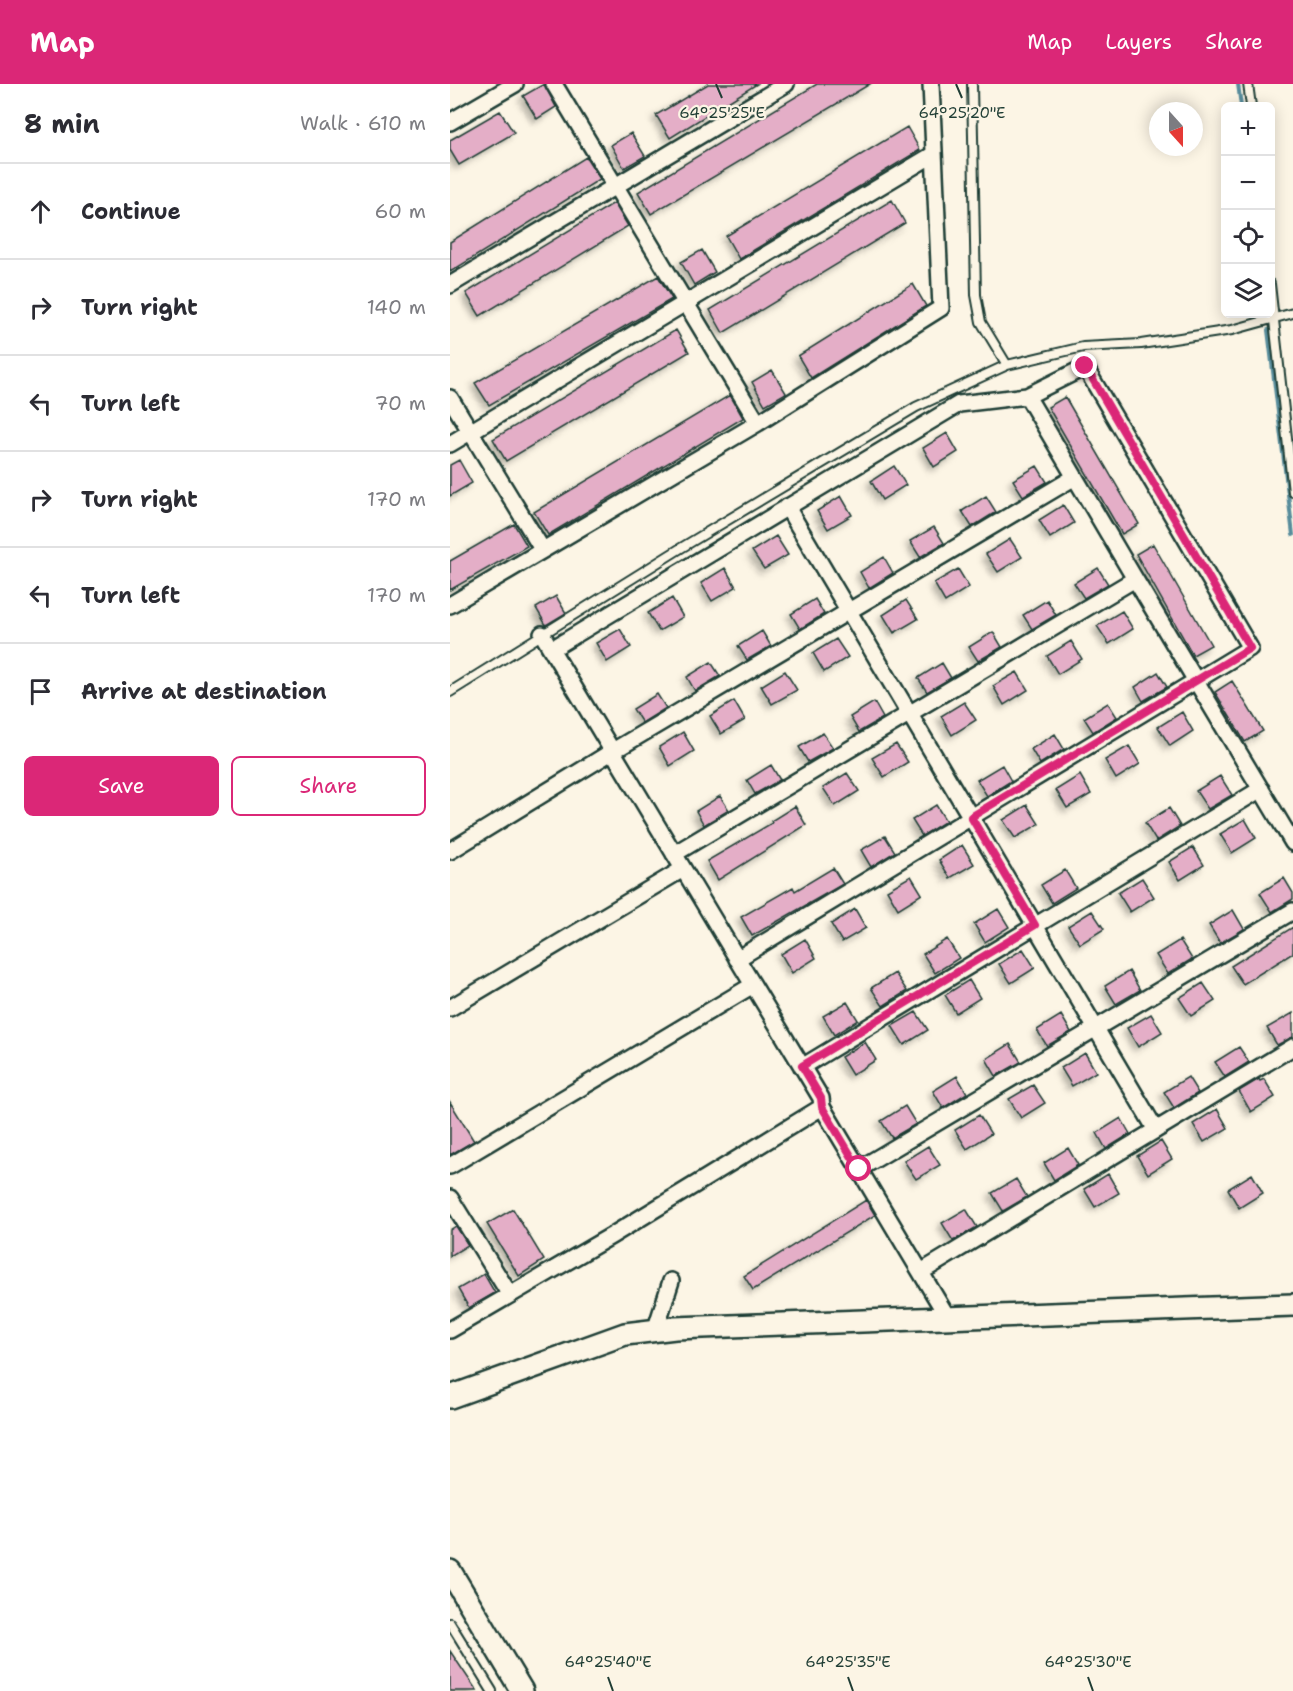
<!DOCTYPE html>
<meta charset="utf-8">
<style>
:root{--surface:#fff;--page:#f2f2f3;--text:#2b2b33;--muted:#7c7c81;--line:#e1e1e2;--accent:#db2777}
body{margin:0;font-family:"Shantell Sans",sans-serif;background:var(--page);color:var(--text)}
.controls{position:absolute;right:18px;top:18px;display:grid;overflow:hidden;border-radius:9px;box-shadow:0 3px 15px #0003}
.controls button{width:54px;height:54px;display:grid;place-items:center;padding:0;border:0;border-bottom:2px solid var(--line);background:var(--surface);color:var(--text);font:30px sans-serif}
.compass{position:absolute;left:699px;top:18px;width:54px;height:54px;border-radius:50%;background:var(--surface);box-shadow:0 3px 15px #0003;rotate:159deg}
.stop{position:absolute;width:18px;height:18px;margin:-14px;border:4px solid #db2777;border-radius:50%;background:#fff}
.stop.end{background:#db2777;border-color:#fff;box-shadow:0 2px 6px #0008}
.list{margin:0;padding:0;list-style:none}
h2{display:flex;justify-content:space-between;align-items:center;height:78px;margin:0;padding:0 24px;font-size:26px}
h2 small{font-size:20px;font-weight:400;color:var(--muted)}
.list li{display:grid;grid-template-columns:39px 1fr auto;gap:18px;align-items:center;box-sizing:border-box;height:96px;padding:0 24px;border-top:2px solid var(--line)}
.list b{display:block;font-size:22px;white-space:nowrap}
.list em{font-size:20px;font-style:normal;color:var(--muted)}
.actions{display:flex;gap:12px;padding:18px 24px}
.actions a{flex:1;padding:14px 0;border:2px solid var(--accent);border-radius:9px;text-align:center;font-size:21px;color:var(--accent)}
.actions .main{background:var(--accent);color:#fff}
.icon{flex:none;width:33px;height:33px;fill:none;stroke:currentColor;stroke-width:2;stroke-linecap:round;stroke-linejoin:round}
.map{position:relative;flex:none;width:843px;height:1607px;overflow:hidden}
header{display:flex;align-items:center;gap:36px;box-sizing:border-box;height:84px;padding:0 30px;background:var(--accent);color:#fff}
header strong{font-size:28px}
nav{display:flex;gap:33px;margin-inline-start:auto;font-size:21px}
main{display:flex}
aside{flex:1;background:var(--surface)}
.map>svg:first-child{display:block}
</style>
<header>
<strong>Map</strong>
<nav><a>Map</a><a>Layers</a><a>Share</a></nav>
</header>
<main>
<aside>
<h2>8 min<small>Walk · 610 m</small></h2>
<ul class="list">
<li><svg class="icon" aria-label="ahead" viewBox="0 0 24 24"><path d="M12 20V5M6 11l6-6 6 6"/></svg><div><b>Continue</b></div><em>60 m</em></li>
<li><svg class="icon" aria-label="right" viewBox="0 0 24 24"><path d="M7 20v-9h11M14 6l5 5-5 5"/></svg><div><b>Turn right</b></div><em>140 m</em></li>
<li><svg class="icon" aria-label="left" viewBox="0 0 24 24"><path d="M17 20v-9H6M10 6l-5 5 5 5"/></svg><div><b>Turn left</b></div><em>70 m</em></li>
<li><svg class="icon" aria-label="right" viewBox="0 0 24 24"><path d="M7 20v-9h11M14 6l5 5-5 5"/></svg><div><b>Turn right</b></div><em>170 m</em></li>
<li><svg class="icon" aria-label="left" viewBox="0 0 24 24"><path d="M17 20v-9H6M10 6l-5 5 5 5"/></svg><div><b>Turn left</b></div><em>170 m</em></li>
<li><svg class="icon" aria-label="arrive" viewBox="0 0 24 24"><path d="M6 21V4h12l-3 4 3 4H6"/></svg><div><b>Arrive at destination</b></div></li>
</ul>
<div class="actions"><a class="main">Save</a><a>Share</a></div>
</aside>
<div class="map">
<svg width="843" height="1607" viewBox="0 0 843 1607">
<defs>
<filter id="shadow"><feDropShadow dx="-4" dy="4" stdDeviation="3" flood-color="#0004"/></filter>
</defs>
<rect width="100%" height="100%" fill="#fcf5e5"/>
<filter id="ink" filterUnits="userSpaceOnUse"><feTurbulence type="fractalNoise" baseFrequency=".0167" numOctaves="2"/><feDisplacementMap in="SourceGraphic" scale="12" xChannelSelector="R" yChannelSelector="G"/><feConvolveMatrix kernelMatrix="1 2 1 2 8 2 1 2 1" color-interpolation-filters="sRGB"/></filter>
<g filter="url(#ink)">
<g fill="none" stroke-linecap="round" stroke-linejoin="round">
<path stroke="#598d9c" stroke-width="4" d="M788 0 791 22
M818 246 843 451"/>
</g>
<path fill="#e4aec7" stroke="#1f3d34" stroke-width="1.5" filter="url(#shadow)" d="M94 0 106 23 87 35 73 12Z
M258 0H307L220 54 206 31Z
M367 0H420L201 130 188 108Z
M50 27 64 49 9 81 0 66V56Z
M457 43 470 66 289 175 276 152Z
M181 49 195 72 174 84 161 61Z
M136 73 150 95 0 188V158Z
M442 116 455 139 273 249 260 226Z
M164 119 178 142 30 232 16 209Z
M252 166 265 188 244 201 231 178Z
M208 192 222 215 39 321 25 299Z
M463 200 476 222 361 294 348 272Z
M226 246 239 268 56 377 43 355Z
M322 286 336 309 315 321 302 298Z
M280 311 293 334 98 451 84 428Z
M615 313 689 440 672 450 598 323Z
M497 349 508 368 484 383 473 364Z
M9 376 22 399 0 412V381Z
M444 382 456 401 432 416 421 397Z
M587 382 597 398 573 412 563 396Z
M391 412 402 431 378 445 367 427Z
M536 412 546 428 522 443 512 427Z
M613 421 624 439 600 454 589 436Z
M64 440 77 462 0 506V477Z
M484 443 494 459 470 473 460 457Z
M326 452 338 471 314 485 302 467Z
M560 455 572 473 548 488 536 470Z
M703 460 761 561 743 571 686 470Z
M434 473 443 489 419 504 410 488Z
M275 484 286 503 262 517 251 499Z
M648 484 658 500 634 514 624 499Z
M508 485 519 503 495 518 484 499Z
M106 512 116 529 96 541 86 524Z
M222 514 233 533 209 547 198 529Z
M365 515 374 530 350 545 341 530Z
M456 516 468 535 444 549 433 531Z
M597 516 606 531 582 545 573 531Z
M672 527 683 545 659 560 647 542Z
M170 545 181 563 157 578 146 559Z
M312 547 321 562 297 576 288 562Z
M543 548 552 563 528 577 519 563Z
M386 555 398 573 374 588 363 569Z
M621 557 632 575 608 590 597 572Z
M261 578 270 592 245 607 237 593Z
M492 579 501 594 477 608 468 594Z
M335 587 347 606 322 620 311 602Z
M567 588 578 606 554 621 543 602Z
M708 588 717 603 693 617 685 603Z
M782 597 813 647 795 658 765 608Z
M207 610 216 624 192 639 183 625Z
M284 617 295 636 271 650 260 632Z
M424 618 433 634 409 648 400 633Z
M514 618 526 636 502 651 491 632Z
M658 619 667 633 643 648 634 634Z
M732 628 743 647 720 662 708 643Z
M233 648 244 667 220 682 209 663Z
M373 649 383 664 358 678 349 663Z
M605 650 614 665 590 680 581 665Z
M446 660 458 678 434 693 422 674Z
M679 662 690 680 666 695 655 676Z
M321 681 330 696 305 710 297 696Z
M552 681 561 697 537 712 527 696Z
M397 689 409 707 385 722 373 704Z
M630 691 641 710 617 724 606 706Z
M770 692 782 711 758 725 746 707Z
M270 712 279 726 254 741 246 727Z
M486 721 496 737 472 752 462 736Z
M577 721 589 740 565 754 553 736Z
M345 722 356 741 268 796 257 777 322 739 321 737Z
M719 724 730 742 706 757 695 739Z
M795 735 806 754 782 769 770 750Z
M435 752 445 768 421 783 411 766Z
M512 761 524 780 500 794 489 776Z
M743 763 754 781 730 796 719 778Z
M383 784 393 800 302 852 291 833 343 803 345 807Z
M615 786 626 804 602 819 591 801Z
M461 792 472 810 448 825 437 806Z
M692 794 704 813 680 828 668 809Z
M834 794 843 809V815L822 828 810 809Z
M405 825 416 844 392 858 381 840Z
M548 825 559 843 535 858 524 840Z
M783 826 794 845 770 859 759 841Z
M642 827 654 845 630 860 618 842Z
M843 843V869L793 900 781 882Z
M355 855 366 874 342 889 331 870Z
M497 855 509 874 485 889 473 870Z
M730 856 742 875 718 890 706 871Z
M573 865 585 884 561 899 549 880Z
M679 887 690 906 666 920 655 902Z
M445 889 457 907 433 922 421 904Z
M519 896 530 914 506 929 495 911Z
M753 899 765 917 741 932 729 914Z
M397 918 408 936 384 951 373 932Z
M466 928 478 946 454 961 442 942Z
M843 929V953L827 961 817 944Z
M701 930 712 948 688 963 677 944Z
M611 931 621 948 597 962 587 946Z
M415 958 426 976 402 991 391 973Z
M560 960 571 978 546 992 536 975Z
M789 963 799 978 775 993 765 978Z
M635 969 646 988 622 1002 611 984Z
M507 992 517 1009 493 1024 483 1007Z
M738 993 748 1009 724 1024 714 1008Z
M809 995 810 997 814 995 825 1013 801 1028 789 1007Z
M583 1001 595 1019 571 1034 559 1015Z
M0 1018 24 1057 0 1071Z
M455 1022 466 1040 442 1054 431 1037Z
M767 1025 778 1044 754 1058 743 1040Z
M529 1031 541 1050 517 1065 505 1046Z
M671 1034 680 1050 656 1065 647 1049Z
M711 1057 722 1075 698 1090 687 1072Z
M478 1062 490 1081 466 1095 454 1077Z
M618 1064 628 1081 604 1096 594 1079Z
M658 1090 669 1109 645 1123 634 1105Z
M802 1090 813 1109 789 1124 778 1105Z
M566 1095 577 1113 553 1127 542 1109Z
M416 1116 425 1131 303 1206 294 1192Z
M63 1125 94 1176 69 1192 37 1140Z
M516 1125 527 1143 503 1157 492 1139Z
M6 1142 18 1161 0 1172V1146Z
M34 1190 45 1209 19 1224 8 1205Z
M0 1567 27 1607H0Z"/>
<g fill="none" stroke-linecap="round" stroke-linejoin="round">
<defs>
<path id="lane" d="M522 0 526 211 531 238 557 281
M798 0 801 22
M820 200 843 408
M0 608 231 464 466 323 557 281 633 263 691 260 782 246 843 229
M0 1539 42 1607"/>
<path id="street" d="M104 0 308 339
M0 38 65 0
M0 201 336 0
M0 314 92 465
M0 360 484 70
M337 423 706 1046
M0 521 308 339 491 224 481 0
M92 550 371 1014 372 1023 498 1234
M102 565 509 320 577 312
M0 767 163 667 625 393
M224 770 685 495 843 759
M287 875 800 564 635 283 577 312 685 495
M0 924 233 785
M352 983 811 705
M0 1082 303 901
M409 1085 843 827
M0 1114 60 1211
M471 1188 843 963
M0 1246 161 1152 372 1023
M205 1247 221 1197"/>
<path id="secondary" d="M0 1313 175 1250 225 1244 843 1221
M0 1487 72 1607"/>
</defs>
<use href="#lane" stroke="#1f3d34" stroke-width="12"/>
<use href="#street" stroke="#1f3d34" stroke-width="20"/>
<use href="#secondary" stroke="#1f3d34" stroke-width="26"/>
<use href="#lane" stroke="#fcf5e5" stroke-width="8"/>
<use href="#street" stroke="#fcf5e5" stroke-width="15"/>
<use href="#secondary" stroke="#fcf5e5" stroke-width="21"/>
</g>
</g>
<g fill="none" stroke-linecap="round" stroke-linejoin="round" filter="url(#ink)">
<path stroke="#db2777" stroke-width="8" d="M409 1085 372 1023 371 1014 352 982 585 841 521 733 800 564 635 282"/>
</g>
<path fill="none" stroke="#1f3d34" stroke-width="2" d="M266 0 272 14M506 0 512 14M158 1593 163 1607M398 1593 403 1607M638 1593 643 1607"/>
<g font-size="15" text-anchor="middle" fill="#1f3d34" stroke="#fcf5e5" stroke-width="4.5" stroke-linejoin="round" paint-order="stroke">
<text x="272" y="34">64°25'25"E</text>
<text x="512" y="34">64°25'20"E</text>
<text x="158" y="1583">64°25'40"E</text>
<text x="398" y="1583">64°25'35"E</text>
<text x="638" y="1583">64°25'30"E</text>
</g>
</svg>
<div class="controls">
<button>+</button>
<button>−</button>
<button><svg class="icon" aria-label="locate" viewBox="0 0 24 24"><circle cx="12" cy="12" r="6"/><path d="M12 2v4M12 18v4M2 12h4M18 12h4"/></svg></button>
<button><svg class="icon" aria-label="layers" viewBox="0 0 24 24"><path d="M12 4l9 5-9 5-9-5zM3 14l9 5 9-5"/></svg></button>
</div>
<svg class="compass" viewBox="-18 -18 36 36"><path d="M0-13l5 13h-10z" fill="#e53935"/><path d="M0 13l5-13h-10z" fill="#7c7c81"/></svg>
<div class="stop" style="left:409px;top:1085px"></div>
<div class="stop end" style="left:635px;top:282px"></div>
</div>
</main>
